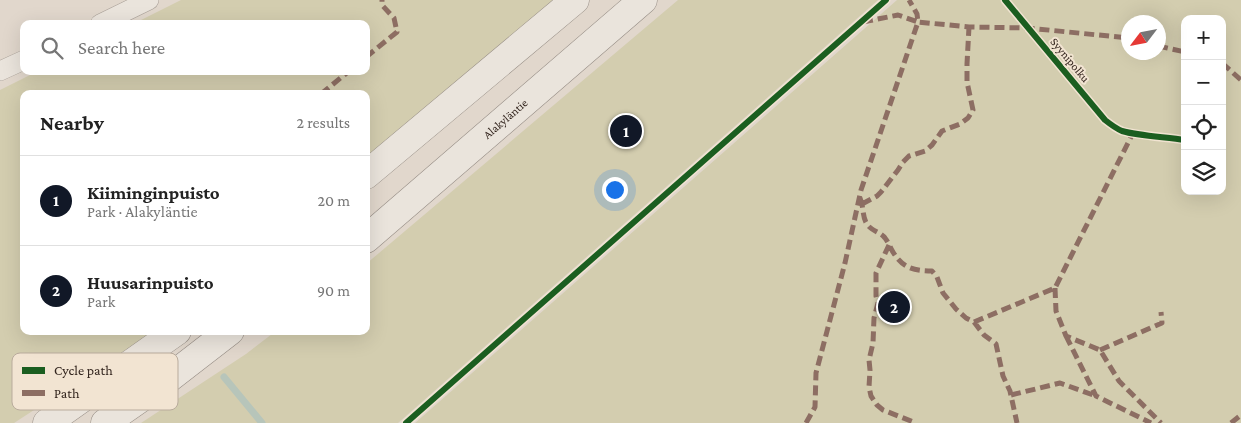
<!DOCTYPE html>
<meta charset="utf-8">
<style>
:root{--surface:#fff;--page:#f6f6f6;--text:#222;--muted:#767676;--line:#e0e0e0;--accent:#111827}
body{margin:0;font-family:"Crimson Pro",serif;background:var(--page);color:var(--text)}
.controls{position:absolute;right:15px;top:15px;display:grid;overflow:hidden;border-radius:10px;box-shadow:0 5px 20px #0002}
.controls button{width:45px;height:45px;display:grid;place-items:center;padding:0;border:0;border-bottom:1px solid var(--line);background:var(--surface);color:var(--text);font:25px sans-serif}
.compass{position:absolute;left:1121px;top:15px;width:45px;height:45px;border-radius:50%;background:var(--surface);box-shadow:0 5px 20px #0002;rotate:238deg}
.you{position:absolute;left:614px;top:189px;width:18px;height:18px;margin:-12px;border:4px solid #fff;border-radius:50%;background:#1a73e8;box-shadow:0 0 0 8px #1a73e833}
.badge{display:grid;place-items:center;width:32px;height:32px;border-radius:50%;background:var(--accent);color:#fff;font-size:16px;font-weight:700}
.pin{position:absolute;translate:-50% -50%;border:2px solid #fff;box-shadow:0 1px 5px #0006}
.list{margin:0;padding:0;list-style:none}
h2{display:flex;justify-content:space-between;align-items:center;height:65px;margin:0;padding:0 20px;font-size:21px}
h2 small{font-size:16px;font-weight:400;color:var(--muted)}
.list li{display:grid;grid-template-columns:32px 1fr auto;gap:15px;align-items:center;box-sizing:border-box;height:90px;padding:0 20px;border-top:1px solid var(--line)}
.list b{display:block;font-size:19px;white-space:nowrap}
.list p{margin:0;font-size:16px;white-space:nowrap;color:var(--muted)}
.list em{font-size:16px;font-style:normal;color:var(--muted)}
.icon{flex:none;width:28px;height:28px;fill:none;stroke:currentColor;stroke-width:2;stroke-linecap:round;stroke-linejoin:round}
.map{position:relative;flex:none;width:1241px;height:423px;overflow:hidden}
.search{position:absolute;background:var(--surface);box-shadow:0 5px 20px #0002;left:20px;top:20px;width:350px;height:55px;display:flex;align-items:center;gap:12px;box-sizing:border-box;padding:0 18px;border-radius:10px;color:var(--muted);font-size:19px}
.panel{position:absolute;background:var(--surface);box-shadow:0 5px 20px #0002;left:20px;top:90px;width:350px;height:245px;border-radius:10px}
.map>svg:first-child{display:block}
</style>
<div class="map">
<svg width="1241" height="423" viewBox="0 0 1241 423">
<rect width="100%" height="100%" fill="#e1d7cc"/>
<path fill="#d3cdaf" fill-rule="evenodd" d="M181 0H567L366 164V94H24V331H154L142 340 14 423H0V90L38 71H366V24H133Z
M678 0H878L398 423H141L246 354 276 331H366V264Z
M897 0H1241V423H415ZM1185 19H1222V191H1185ZM1128 22H1158V52H1128Z"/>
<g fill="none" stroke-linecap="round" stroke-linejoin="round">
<path stroke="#b7c5ba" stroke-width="7" d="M224 377 262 423"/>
<defs>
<path id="minor" d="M100 24 149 0
M0 71 24 60"/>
<g id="secondary">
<path d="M366 175 575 0"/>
<path id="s1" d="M366 239 643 0"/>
<path d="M47 423 177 331"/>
<path d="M105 423 168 379 230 331"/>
</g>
</defs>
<use href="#minor" stroke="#a69d95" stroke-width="20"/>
<use href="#secondary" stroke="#968d85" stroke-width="29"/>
<use href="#minor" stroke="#eae4dc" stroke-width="19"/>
<use href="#secondary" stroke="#eae4dc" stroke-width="28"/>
<path stroke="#8d6e63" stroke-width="5" stroke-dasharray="10 5" stroke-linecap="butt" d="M863 22 898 15 918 22 917 14 909 0
M1158 46 1185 52
M366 57 397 32 394 18 382 5V0
M1222 63 1241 80
M321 94 349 71
M860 198C864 207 862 217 867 224 871 231 881 232 885 238 889 243 891 250 895 255 904 269 917 271 932 271L937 277 943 293 956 309 966 318 974 322 984 335 996 344 1003 376 1010 391 1017 423
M862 204 877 196 881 192 898 170 903 162 909 156 925 151 932 145 942 131 960 124 968 118 973 110 967 82V64L969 27
M889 245 876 273V296L878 303 874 318 873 343 869 360 870 370 869 387 871 396 877 405 883 410 916 423
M1055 288 1056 311 1066 336 1100 350 1119 381 1161 423
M974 322 1055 288 1133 133
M1066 336 1096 396 1151 423
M1100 350 1162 323 1161 312
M1011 395 1060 383 1096 396
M806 423 815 407 816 373 845 263 861 190 918 22 969 27 1028 28 1128 38
M1231 423 1241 415"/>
<defs>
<path id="cycleway" d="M1005 0 1105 120C1110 124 1115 128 1122 131 1139 136 1166 137 1185 140
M406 423 886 0"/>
</defs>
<use href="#cycleway" stroke="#f2e4d2" stroke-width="9"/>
<use href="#cycleway" stroke="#1b5e20" stroke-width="6"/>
</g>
<g text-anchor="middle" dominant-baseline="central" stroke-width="4" stroke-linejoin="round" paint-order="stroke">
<g font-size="12" fill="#33251e" stroke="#f2e4d2">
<text transform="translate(1070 60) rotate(50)">Syynipolku</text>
<text stroke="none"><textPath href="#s1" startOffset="184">Alakyläntie</textPath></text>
</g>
</g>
<rect x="12" y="353" width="166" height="57" rx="8" fill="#f2e4d2" stroke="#b9ab9c" stroke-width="1"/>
<rect x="22" y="367" width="23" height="7" fill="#1b5e20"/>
<rect x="22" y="390" width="23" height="6" fill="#8d6e63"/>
<g font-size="14" fill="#33251e">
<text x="54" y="375">Cycle path</text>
<text x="54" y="398">Path</text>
</g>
</svg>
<div class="controls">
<button>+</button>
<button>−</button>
<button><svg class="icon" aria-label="locate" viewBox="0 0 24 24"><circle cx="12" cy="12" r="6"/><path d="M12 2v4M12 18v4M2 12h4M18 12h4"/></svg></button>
<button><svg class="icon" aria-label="layers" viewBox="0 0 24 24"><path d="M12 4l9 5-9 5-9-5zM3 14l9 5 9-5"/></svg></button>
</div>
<svg class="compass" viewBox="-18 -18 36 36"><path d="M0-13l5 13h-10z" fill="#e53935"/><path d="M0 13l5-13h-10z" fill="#767676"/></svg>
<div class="you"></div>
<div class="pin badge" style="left:626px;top:131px">1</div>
<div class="pin badge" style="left:894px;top:307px">2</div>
<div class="search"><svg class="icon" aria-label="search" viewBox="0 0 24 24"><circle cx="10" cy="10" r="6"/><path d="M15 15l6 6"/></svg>Search here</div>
<section class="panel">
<h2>Nearby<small>2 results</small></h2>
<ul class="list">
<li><span class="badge">1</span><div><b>Kiiminginpuisto</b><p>Park · Alakyläntie</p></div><em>20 m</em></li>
<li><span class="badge">2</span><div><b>Huusarinpuisto</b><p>Park</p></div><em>90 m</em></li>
</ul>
</section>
</div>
